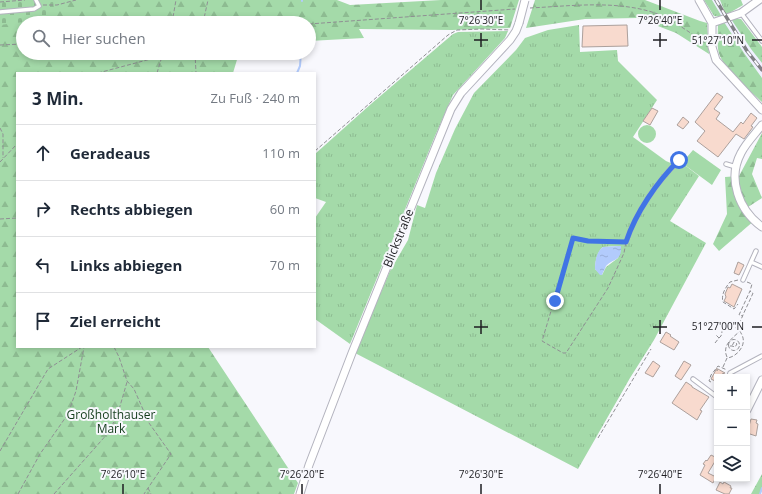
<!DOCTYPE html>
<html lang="de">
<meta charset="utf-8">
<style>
:root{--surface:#fff;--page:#f2f2f3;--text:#1f2937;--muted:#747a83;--line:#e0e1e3}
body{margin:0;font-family:"Open Sans",sans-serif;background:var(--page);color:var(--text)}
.controls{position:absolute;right:12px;bottom:12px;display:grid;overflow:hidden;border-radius:0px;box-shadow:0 2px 6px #0003}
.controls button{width:36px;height:36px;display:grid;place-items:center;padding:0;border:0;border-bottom:1px solid var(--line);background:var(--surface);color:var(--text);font:20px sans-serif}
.stop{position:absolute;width:12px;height:12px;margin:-9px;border:3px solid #4074e5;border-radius:50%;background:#fff}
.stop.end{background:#4074e5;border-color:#fff;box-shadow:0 1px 4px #0008}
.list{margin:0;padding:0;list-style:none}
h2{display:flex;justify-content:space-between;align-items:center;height:52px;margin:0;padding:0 16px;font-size:17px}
h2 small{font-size:13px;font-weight:400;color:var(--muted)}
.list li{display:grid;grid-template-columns:26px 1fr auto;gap:12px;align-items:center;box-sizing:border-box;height:56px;padding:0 16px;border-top:1px solid var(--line)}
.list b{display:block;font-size:15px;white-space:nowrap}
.list em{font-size:13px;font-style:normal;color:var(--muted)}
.icon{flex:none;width:22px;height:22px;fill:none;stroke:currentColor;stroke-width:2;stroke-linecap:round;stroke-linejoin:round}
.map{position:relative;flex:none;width:762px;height:494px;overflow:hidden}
.search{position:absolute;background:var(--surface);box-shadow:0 2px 6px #0003;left:16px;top:16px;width:300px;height:44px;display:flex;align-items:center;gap:10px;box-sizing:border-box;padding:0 14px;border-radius:22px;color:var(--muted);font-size:15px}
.panel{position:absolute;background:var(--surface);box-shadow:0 2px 6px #0003;left:16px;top:72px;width:300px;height:276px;border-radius:0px}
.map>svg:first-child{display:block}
</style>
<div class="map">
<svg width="762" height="494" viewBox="0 0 762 494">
<defs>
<pattern id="grass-tufts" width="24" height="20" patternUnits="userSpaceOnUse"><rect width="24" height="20" fill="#a4daa9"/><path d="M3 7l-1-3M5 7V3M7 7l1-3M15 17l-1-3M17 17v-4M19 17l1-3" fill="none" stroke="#8dbb91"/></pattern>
<pattern id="forest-firs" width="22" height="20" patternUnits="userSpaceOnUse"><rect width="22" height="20" fill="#a4daa9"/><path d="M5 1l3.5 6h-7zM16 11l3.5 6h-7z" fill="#8dbb91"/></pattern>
<pattern id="cemetery-stones" width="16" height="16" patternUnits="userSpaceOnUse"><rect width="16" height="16" fill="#a4daa9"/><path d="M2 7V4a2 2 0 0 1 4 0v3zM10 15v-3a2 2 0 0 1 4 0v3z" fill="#8dbb91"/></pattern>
<pattern id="water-ripples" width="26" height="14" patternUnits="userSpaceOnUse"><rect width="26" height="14" fill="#b2cbfc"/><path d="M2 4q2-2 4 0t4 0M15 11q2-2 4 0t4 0" fill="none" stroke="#99aed8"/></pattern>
</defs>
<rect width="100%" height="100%" fill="#f8f8fd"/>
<path fill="#eff0ff" d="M712 0H720L726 15 722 17Z
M733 19 751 49 762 63V78L744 53 724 22Z"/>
<path fill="url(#grass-tufts)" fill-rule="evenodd" d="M704 0H712L722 17 714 16Z
M720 0H741L743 5 726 15Z
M579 25 580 52 617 50 618 61 657 100 633 137 666 161 673 164 682 163 699 176 670 221 706 243 654 340 630 378 578 469 355 353 390 271 408 240 417 205 425 208 436 173 455 129 474 93 516 50 525 38 548 30ZM618 246 621 249 618 258 606 267 602 275 595 269C595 262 597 252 603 247Z
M508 31 505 38 453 95 435 136 350 344 315 319V218L326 202 315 198V154L371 104 453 34 458 32Z"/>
<path fill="url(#forest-firs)" d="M0 0H337L350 5 441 0H519L510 28 452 30 359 29 364 38 309 41V23H23V53H239L233 73H17V347H208L298 483 294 494H0Z
M535 0H645L700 21 707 23 709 54 676 33 637 18 585 19 526 28Z
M731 19H741L762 47V63L751 49Z
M724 22 744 53 762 78V102C750 90 720 67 718 49 717 41 718 32 718 24Z
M762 133V159L757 158 752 174 762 198 748 207 755 220 719 251 713 244 727 214 725 177 739 176Z
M762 474V490L760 494H751Z"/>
<path fill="url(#cemetery-stones)" d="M0 0H53L55 18 0 25Z"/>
<path fill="#a4daa9" d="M638 134a9 9 0 1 1 18 0a9 9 0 1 1-18 0Z
M693 150 721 170 712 185 682 163Z"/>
<path fill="url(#water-ripples)" d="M618 246H621C622 262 613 258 606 266 605 269 603 272 602 275H600L595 269C595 262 596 252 603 247Z"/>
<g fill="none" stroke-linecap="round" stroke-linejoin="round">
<path stroke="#b2cbfc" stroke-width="2" d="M302 1V0
M297 73 300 66 301 53
M760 494 762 488"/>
</g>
<path fill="#f8dace" stroke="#aca09c" d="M627 25 628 46 582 47 583 26Z
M717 93 723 97 714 109 720 113 716 119 733 132 741 122 743 124 751 113 757 118 751 126 753 127 744 139 736 134 718 157 697 141 705 131 695 122Z
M652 108 658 111 650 125 643 121Z
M683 117 689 122 683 129 677 125Z
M738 262 744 265 739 275 734 273Z
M732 284 742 289 734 307 724 301 726 297 725 294 728 287 730 288Z
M666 332 671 335 670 336 679 342 674 350 660 342Z
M653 361 660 366 653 377 645 373Z
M684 361 691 365 681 380 675 376Z
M717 368V371L718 369 725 373 722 374 726 376V377H717V382L711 379Z
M686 382 692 386V387L709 397 700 410 702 411 697 420 672 403Z
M751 419 757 420 756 423 758 424 756 436 747 433Z
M711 455 717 458 708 473 716 477 713 483 700 475 705 465 703 464 706 460 707 461Z
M720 482 723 484 724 482 731 486 730 488H732L729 494H725L716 490Z"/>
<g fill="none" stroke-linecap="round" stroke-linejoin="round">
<defs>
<path id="lane" d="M0 12 34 9 39 6 36 0
M741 13 762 41
M726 164 736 167
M626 242C636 212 657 182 679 160
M751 262 756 251
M743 280 751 262 762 267
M729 377 730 373 762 356
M693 379 717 397"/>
<path id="street" d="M699 0 712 23V47L716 60 762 110
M712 23 741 13 759 0
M762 125C755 134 746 143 741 153 727 179 739 210 762 227
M747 410 762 380
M300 494 309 465 352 353 451 109 461 93 510 40 516 31 519 23"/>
</defs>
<use href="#lane" stroke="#b3b3be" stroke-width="5.5"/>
<use href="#street" stroke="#b3b3be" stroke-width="9"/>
<path stroke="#8f8f93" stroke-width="1" stroke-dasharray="4 2" stroke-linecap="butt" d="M0 2 25 0
M43 5H57L76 0
M530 8C570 6 616 0 655 13 673 20 689 32 705 43
M172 23 176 0
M203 23 208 0
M309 24 515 9
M0 45 23 44
M195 53 196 73
M98 73 162 56
M157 73 163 53
M0 128 3 134V158
M315 151 448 35 457 30 482 29 510 30
M0 162 17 144
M0 219 17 218
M573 238 588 241 626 242 624 253 608 288 566 353H563L542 341Z
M738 280 730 282C725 288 721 295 723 302L734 309 738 304
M747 282 752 284 750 291
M719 338 721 336 723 328C728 325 733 326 738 329
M728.5 345a5.5 5.5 0 1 1 11 0a5.5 5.5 0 1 1-11 0Z
M715 343 719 338 716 335
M730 346H732L735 347 737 344 734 342 732 346
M114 347 119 357 127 381 134 389 149 423 171 454 144 494
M727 357C722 346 731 339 739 332
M723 367 727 358C737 357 747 345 742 335 741 333 740 331 738 329 741 317 748 305 753 293L750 291 739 315 743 316
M711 382 709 381 711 375 718 366 727 370
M598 438 651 349
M0 451 48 369 82 347
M148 488 151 494
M18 494 40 454 68 414 76 391 84 347
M54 494 109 432 118 413 127 382"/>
<use href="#lane" stroke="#fff" stroke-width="3.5"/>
<use href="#street" stroke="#fff" stroke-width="7"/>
<defs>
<path id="rail" d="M716 0 747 51 762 70"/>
</defs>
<use href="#rail" stroke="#818185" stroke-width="3.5"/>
<use href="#rail" stroke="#f8f8fd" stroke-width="2" stroke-dasharray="6" stroke-linecap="butt"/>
<defs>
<path id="street-bridge" d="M519 23 525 0"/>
</defs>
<use href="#street-bridge" stroke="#b3b3be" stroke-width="9" stroke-linecap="butt"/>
<use href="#street-bridge" stroke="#fff" stroke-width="7"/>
</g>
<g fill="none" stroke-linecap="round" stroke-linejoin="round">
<path stroke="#4074e5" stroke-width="5" d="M555 301 573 238 588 241 626 242C636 212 657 182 679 160"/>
</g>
<path fill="none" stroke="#1e1e22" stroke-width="1.5" d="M481 0V10M660 0V10M481 33V47M660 33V47M474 40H488M653 40H667M752 40H762M481 320V334M660 320V334M474 327H488M653 327H667M752 327H762M123 484V494M302 484V494M481 484V494M660 484V494"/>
<g text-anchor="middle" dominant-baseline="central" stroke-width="4" stroke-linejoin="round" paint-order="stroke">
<g font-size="12" fill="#1e1e22" stroke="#f8f8fd">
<text transform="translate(398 238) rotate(-68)">Blickstraße</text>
</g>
<g font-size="12" fill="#133c1b" stroke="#f8f8fd">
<text x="111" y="414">Großholthauser<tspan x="111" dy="14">Mark</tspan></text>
</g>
</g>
<g font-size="10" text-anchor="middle" fill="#1e1e22" stroke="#f8f8fd" stroke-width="4" stroke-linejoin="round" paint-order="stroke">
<text x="481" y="24">7°26'30"E</text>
<text x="660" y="24">7°26'40"E</text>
<text x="718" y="44">51°27'10"N</text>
<text x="718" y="330">51°27'00"N</text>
<text x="123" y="478">7°26'10"E</text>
<text x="302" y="478">7°26'20"E</text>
<text x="481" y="478">7°26'30"E</text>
<text x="660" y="478">7°26'40"E</text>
</g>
</svg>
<div class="controls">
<button>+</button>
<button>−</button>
<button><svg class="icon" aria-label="layers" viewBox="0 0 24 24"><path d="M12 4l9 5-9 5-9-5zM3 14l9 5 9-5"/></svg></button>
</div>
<div class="stop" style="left:679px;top:160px"></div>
<div class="stop end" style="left:555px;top:301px"></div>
<div class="search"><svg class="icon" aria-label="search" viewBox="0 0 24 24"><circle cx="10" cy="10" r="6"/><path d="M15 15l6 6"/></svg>Hier suchen</div>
<section class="panel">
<h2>3 Min.<small>Zu Fuß · 240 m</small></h2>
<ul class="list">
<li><svg class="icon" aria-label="ahead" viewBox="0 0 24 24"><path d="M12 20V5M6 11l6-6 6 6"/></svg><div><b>Geradeaus</b></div><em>110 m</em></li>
<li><svg class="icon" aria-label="right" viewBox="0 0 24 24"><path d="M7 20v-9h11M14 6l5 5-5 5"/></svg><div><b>Rechts abbiegen</b></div><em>60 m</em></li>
<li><svg class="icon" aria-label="left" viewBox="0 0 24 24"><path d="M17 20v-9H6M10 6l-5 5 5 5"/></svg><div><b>Links abbiegen</b></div><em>70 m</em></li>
<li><svg class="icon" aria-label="arrive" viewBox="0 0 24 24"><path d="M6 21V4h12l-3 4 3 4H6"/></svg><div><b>Ziel erreicht</b></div></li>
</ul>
</section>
</div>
